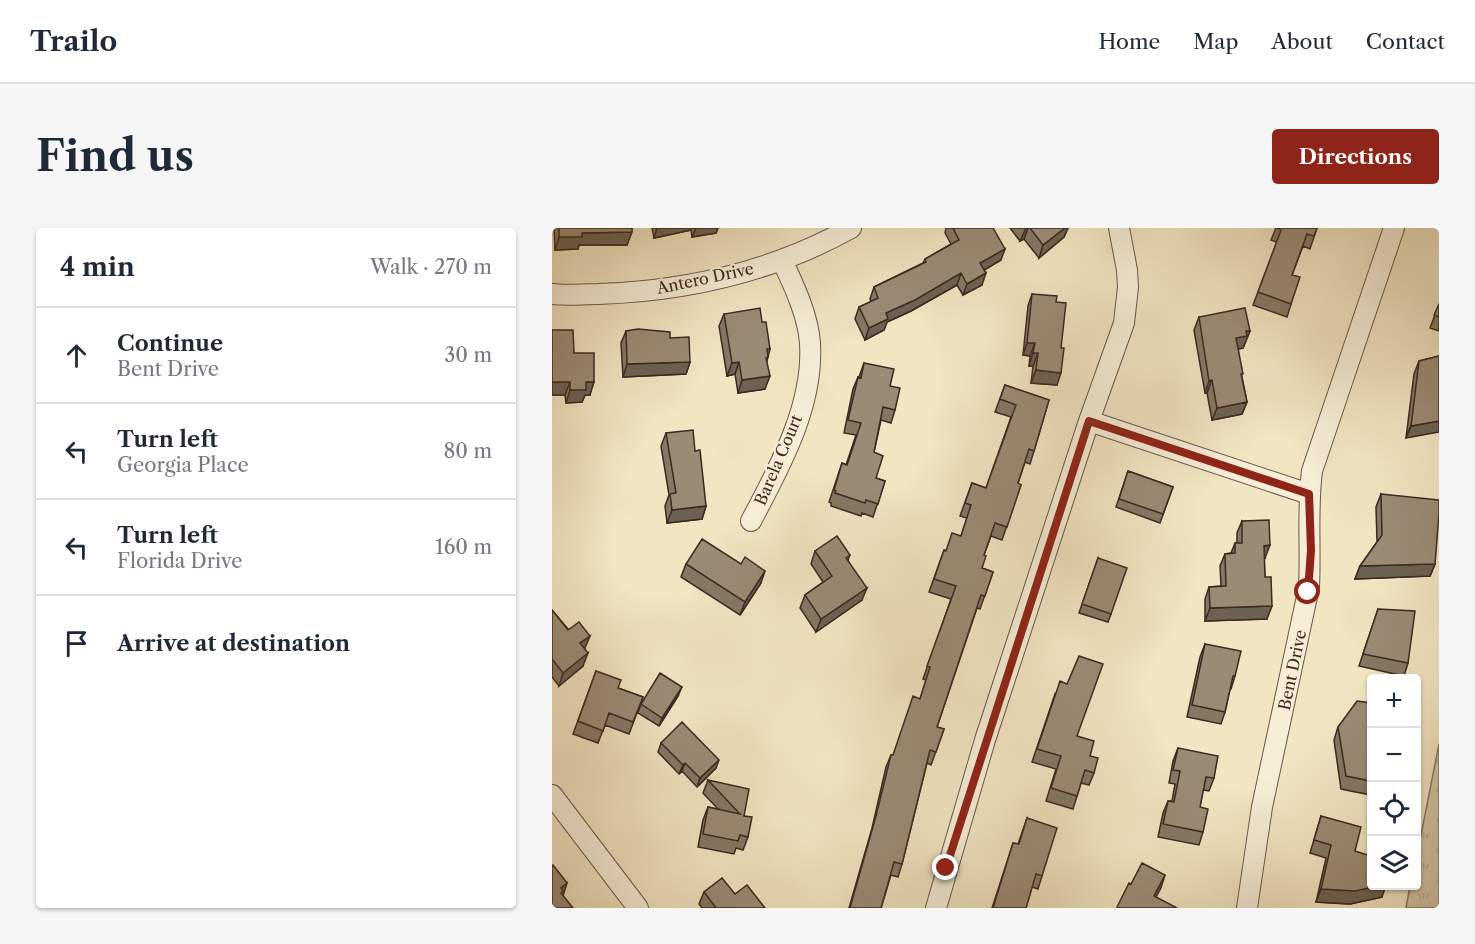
<!DOCTYPE html>
<meta charset="utf-8">
<style>
:root{--surface:#fff;--page:#f6f6f7;--text:#1f2937;--muted:#747a83;--line:#e0e1e3;--accent:#8f2418}
body{margin:0;font-family:"Libre Caslon Text",serif;background:var(--page);color:var(--text)}
.controls{position:absolute;right:18px;bottom:18px;display:grid;overflow:hidden;border-radius:6px;box-shadow:0 2px 4px #0004}
.controls button{width:54px;height:54px;display:grid;place-items:center;padding:0;border:0;border-bottom:2px solid var(--line);background:var(--surface);color:var(--text);font:30px sans-serif}
.stop{position:absolute;width:18px;height:18px;margin:-14px;border:4px solid #8f2418;border-radius:50%;background:#fff}
.stop.end{background:#8f2418;border-color:#fff;box-shadow:0 2px 6px #0008}
.list{margin:0;padding:0;list-style:none}
h2{display:flex;justify-content:space-between;align-items:center;height:78px;margin:0;padding:0 24px;font-size:26px}
h2 small{font-size:20px;font-weight:400;color:var(--muted)}
.list li{display:grid;grid-template-columns:39px 1fr auto;gap:18px;align-items:center;box-sizing:border-box;height:96px;padding:0 24px;border-top:2px solid var(--line)}
.list b{display:block;font-size:22px;white-space:nowrap}
.list p{margin:0;font-size:20px;white-space:nowrap;color:var(--muted)}
.list em{font-size:20px;font-style:normal;color:var(--muted)}
.icon{flex:none;width:33px;height:33px;fill:none;stroke:currentColor;stroke-width:2;stroke-linecap:round;stroke-linejoin:round}
.map{position:relative;flex:none;width:887px;height:680px;overflow:hidden;border-radius:6px}
header{display:flex;align-items:center;gap:36px;box-sizing:border-box;height:84px;padding:0 30px;background:var(--surface);border-bottom:2px solid var(--line)}
header strong{font-size:28px}
nav{display:flex;gap:33px;margin-inline-start:auto;font-size:21px}
.intro{display:flex;align-items:center;justify-content:space-between;box-sizing:border-box;height:144px;padding:0 36px}
h1{margin:0;font-size:42px}
.button{padding:15px 27px;border-radius:6px;background:var(--accent);color:#fff;font-size:21px;font-weight:700}
main{display:flex;gap:36px;padding:0 36px}
aside{flex:1;background:var(--surface);border-radius:6px;box-shadow:0 2px 4px #0004}
.map>svg:first-child{display:block}
</style>
<header>
<strong>Trailo</strong>
<nav><a>Home</a><a>Map</a><a>About</a><a>Contact</a></nav>
</header>
<div class="intro"><h1>Find us</h1><a class="button">Directions</a></div>
<main>
<aside>
<h2>4 min<small>Walk · 270 m</small></h2>
<ul class="list">
<li><svg class="icon" aria-label="ahead" viewBox="0 0 24 24"><path d="M12 20V5M6 11l6-6 6 6"/></svg><div><b>Continue</b><p>Bent Drive</p></div><em>30 m</em></li>
<li><svg class="icon" aria-label="left" viewBox="0 0 24 24"><path d="M17 20v-9H6M10 6l-5 5 5 5"/></svg><div><b>Turn left</b><p>Georgia Place</p></div><em>80 m</em></li>
<li><svg class="icon" aria-label="left" viewBox="0 0 24 24"><path d="M17 20v-9H6M10 6l-5 5 5 5"/></svg><div><b>Turn left</b><p>Florida Drive</p></div><em>160 m</em></li>
<li><svg class="icon" aria-label="arrive" viewBox="0 0 24 24"><path d="M6 21V4h12l-3 4 3 4H6"/></svg><div><b>Arrive at destination</b></div></li>
</ul>
</aside>
<div class="map">
<svg width="887" height="680" viewBox="0 0 887 680">
<defs>
<pattern id="grass-tufts" width="24" height="20" patternUnits="userSpaceOnUse" patternTransform="scale(1.5)"><rect width="24" height="20" fill="#d2c5a7"/><path d="M3 7l-1-3M5 7V3M7 7l1-3M15 17l-1-3M17 17v-4M19 17l1-3" fill="none" stroke="#b5a98f"/></pattern>
</defs>
<rect width="100%" height="100%" fill="#f1e5c2"/>
<filter id="stains"><feTurbulence type="fractalNoise" baseFrequency=".00333" numOctaves="4"/><feColorMatrix values="0 0 0 0 .2 0 0 0 0 .09 0 0 0 0 .02 0 0 0 .5 -.17"/></filter>
<radialGradient id="worn" r=".72"><stop offset=".6" stop-color="#630" stop-opacity="0"/><stop offset="1" stop-color="#630" stop-opacity=".3"/></radialGradient>
<path fill="url(#grass-tufts)" stroke="#877764" stroke-width="1.5" d="M887 516V680H854L858 658H864L865 627Z"/>
<g fill="none" stroke-linecap="round" stroke-linejoin="round">
<defs>
<path id="minor" d="M0 66C15 68 31 66 46 66 134 63 222 43 299 0
M537 193 757 266
M199 293C227 240 262 178 258 115 256 87 242 58 230 32
M0 567 86 680
M384 680 433 512 537 193 572 95 576 59 575 42 567 0
M695 680 710 579 757 359C759 320 755 281 760 243L842 0"/>
</defs>
<use href="#minor" stroke="#695849" stroke-width="22"/>
<use href="#minor" stroke="#f6eed7" stroke-width="20"/>
</g>
<path fill="#847865" stroke="#3c2921" stroke-width="1.5" d="M2 0H80L75 17H27L26 21 3 22Z
M100 0H166L164 5 140 9 139 2 102 10Z
M394 0H441L449 32 432 42 430 57 411 67 405 57 359 83 335 94 332 102 313 112 303 91 307 79 319 74 318 71 322 59 371 35 373 31 399 16 393 5Z
M458 0H516L512 9 487 30 472 11 468 13Z
M724 0H765L758 21 751 18 740 47 739 76 735 89 701 77 725 14 719 12Z
M480 66 504 74 509 120 505 157 479 155 481 138H477L478 128 471 127 476 78Z
M887 76V103L878 100Z
M172 86 210 94 218 121 215 133 213 161 186 165 183 146 175 148 167 98Z
M647 89 698 103 691 120 686 121 690 149 695 174 690 186 660 192 655 165H653L642 102Z
M0 102 22 125 38 167H33L30 174 14 175 13 167H0Z
M74 103 118 110 138 134 134 146 71 149 69 115Z
M887 128 854 210 862 146 867 133Z
M312 135 338 158 343 182 339 195 329 192 322 224 324 250 333 253 321 289 310 285 309 288 279 278V275L277 274 290 235 294 237 304 207 292 205 301 161 306 149H307Z
M453 157 497 172 482 223 478 236 473 234 466 255 469 257 450 312 439 308 432 327 430 340 441 344 428 381 425 380 385 499 392 501 379 537 375 535 350 636 346 649 339 647 329 680H297L320 600 334 539 339 527H341L368 471 374 452 371 451 399 371 377 364 392 322 394 323 409 308 415 290 408 288 420 255 434 260 459 189 443 184Z
M114 205 143 223 154 278 150 291 115 295 113 278 117 267 109 218Z
M576 243 621 259 608 295 564 279Z
M829 266 883 336 878 348 803 351 808 338 825 314 824 279Z
M690 293 713 330H712L715 391 653 393V371L657 359 669 358 668 338 673 326 679 325 683 315H685V305Z
M263 323 298 327 296 332 310 372 264 404 248 380 253 367 271 354 259 336Z
M546 330 559 386 556 394 527 385Z
M134 336 209 355 188 387 129 349Z
M826 381 856 435 852 448 807 438Z
M0 382 33 421 31 438 7 458 0 449Z
M653 416 683 448 679 461H678L673 484 669 496 635 489 648 429Z
M44 443 66 460 91 469 77 506 53 497 46 515 21 506Z
M503 466 525 508 538 528 542 545 537 557 529 555 521 581 494 573 504 541 480 534Z
M126 468 107 498 86 485 89 476Z
M819 475V567L789 561 782 512 786 499Z
M109 515 164 540 145 559 130 543 127 546 106 524Z
M626 520 662 550 657 563 651 562 648 579 651 604 647 617 606 609 611 585 616 573H620L623 556 617 555 621 533Z
M156 552 192 588 196 609 191 622 184 620 182 626 146 619 151 592 156 579 167 582 151 565Z
M769 588 803 623 830 669 798 676 764 674 774 630 758 625Z
M475 590 490 648 486 661 480 659 474 680H440L461 615 466 616Z
M152 664 183 666 213 680H150L147 676Z"/>
<path fill="#6c6152" stroke="#3c2921" stroke-width="1.5" d="M105 0H140L139 2 102 10Z
M144 0H166L164 5 140 9Z
M474 0H476L472 11 468 13Z
M513 0H516L512 9 487 30 491 17Z
M80 4 75 17H27L26 21 3 22 7 9 30 5Z
M453 21 449 32 424 47 428 35Z
M409 45 405 57 359 83 335 94 332 102 313 112 317 100 334 85Z
M434 45 430 57 411 67 415 56Z
M694 103H698L691 120 680 122 684 110Z
M475 115H483L478 128 471 127Z
M481 125H486L481 138H477Z
M138 134 134 146 71 149 75 136Z
M187 134 183 146 175 148 180 135Z
M484 142 509 145 505 157 479 155Z
M218 148 213 161 186 165 190 152Z
M660 152 655 165H653L657 153Z
M0 154H18L13 167H0Z
M34 154H42L38 167H33L30 174 14 175 18 162Z
M695 174 690 186 660 192 665 180Z
M887 193V204L854 210 859 198Z
M154 278 150 291 115 295 120 282Z
M718 317 713 330H707L712 318Z
M883 336 878 348 803 351 808 338Z
M213 343 209 355 188 387 193 374Z
M315 360 310 372 264 404 269 391Z
M720 378 715 391 653 393 658 380Z
M38 408 33 420 24 428 28 415Z
M36 425 31 438 7 458 11 445Z
M130 459 126 468 107 498 110 490Z
M167 532 164 540 145 559 148 550Z
M133 535 130 543 127 546 131 537Z
M613 647 609 660 598 680 602 668Z
M15 655 11 668 9 669V660Z
M834 657 830 669 798 676 764 674 769 661Z"/>
<path fill="#9a8b75" stroke="#3c2921" stroke-width="1.5" d="M7 0H80V4L30 5V9H7Z
M401 0H441L453 21 428 35 434 45 415 56 409 45 363 72 334 85 336 91 317 100 307 79 326 70 322 59 374 34 373 31 407 12Z
M478 0H513L491 17Z
M725 0H765L762 8 755 6 740 47 748 49 739 76 706 64 729 2Z
M480 66 505 68 504 74 514 75 509 120H512L509 145 484 142 486 125H481L483 115H475Z
M887 76V89L882 87Z
M208 80 210 94H214L218 121H215L216 129 214 130 218 148 190 152 187 134 180 135 172 86Z
M693 80 698 103H694L695 108 684 110 691 146H689L695 174 665 180 660 152 657 153 647 89Z
M86 101 118 104V110L137 109 138 134 75 136 74 103Z
M0 102H21L22 125H42V154H34V162H18V154H0Z
M887 128V193L859 198 867 133Z
M312 135 342 141 338 158 348 160 343 182 331 179 322 224 331 228 324 250 333 253 326 276 314 272 313 275 283 265 284 263 282 262 290 235 295 237 309 195 296 192 306 149 309 150Z
M453 157 497 172 482 223 477 221 466 255 469 257 455 299 443 295 432 327 434 328 430 340 441 344 433 368 429 367 385 499 392 501 384 524 378 522 350 636 342 634 329 680H298L324 588 339 527H341L361 468 368 471 378 439 375 438 404 358 382 351 392 322 394 323 400 305 409 308 419 277 413 275 420 255 434 260 464 177 448 171Z
M141 202 143 223 148 222 154 278 120 282 118 266 124 265 114 205Z
M576 243 621 259 611 286 567 271Z
M829 266 887 272V286L883 336 808 338 830 307Z
M717 292 718 317 712 318 713 349H719L720 378 658 380 657 359 674 358 673 326 683 325V315H690V293Z
M285 308 298 327 294 330 315 360 269 391 253 367 280 348 263 323Z
M150 311 189 336 193 329 213 343 193 374 134 336Z
M546 330 575 340 559 386 530 376Z
M826 381 863 383 856 435 811 426Z
M0 382 16 402 27 394 38 408 28 415 36 425 11 445 0 431Z
M653 416 689 423 683 448H681L673 484 640 477Z
M527 428 551 436 525 508 542 513 538 528 546 530 542 545 533 542 525 568 499 560 509 528 485 521 508 453 515 456Z
M44 443 69 452 66 460 91 469 81 494 57 485 51 503 26 493Z
M108 445 130 459 110 490 89 476Z
M805 473 819 475V553L794 548 786 499Z
M130 494 167 532 148 550 133 535 131 537 109 515Z
M626 520 666 528 662 550 654 549 648 579 656 581 651 604 611 596 616 573 622 574 628 543 621 542Z
M156 552 197 561 192 588 200 589 196 609 188 607 186 613 151 606 156 579 188 586Z
M769 588 809 599 803 623 819 628V657H830L803 663 769 661 779 617 762 612Z
M475 590 505 600 490 648 484 646 474 680H441L461 615 467 616Z
M590 635 613 647 602 668 625 680H566L565 679 577 655 579 656Z
M0 637H1L15 655 9 660 11 663 9 665 21 680H0Z
M170 650 183 666 195 657 213 680H164L152 664Z"/>
<g fill="none" stroke-linecap="round" stroke-linejoin="round">
<path stroke="#8f2418" stroke-width="8" d="M394 640 537 193 757 266 759 322 756 364"/>
</g>
<g text-anchor="middle" dominant-baseline="central" stroke-width="4.5" stroke-linejoin="round" paint-order="stroke">
<g font-size="16" fill="#3c2921" stroke="#f6eed7">
<text transform="translate(153 50) rotate(-12)">Antero Drive</text>
<text transform="translate(226 232) rotate(-67)">Barela Court</text>
<text transform="translate(740 442) rotate(-78)">Bent Drive</text>
</g>
</g>
<rect width="100%" height="100%" filter="url(#stains)"/>
<rect width="100%" height="100%" fill="url(#worn)"/>
</svg>
<div class="controls">
<button>+</button>
<button>−</button>
<button><svg class="icon" aria-label="locate" viewBox="0 0 24 24"><circle cx="12" cy="12" r="6"/><path d="M12 2v4M12 18v4M2 12h4M18 12h4"/></svg></button>
<button><svg class="icon" aria-label="layers" viewBox="0 0 24 24"><path d="M12 4l9 5-9 5-9-5zM3 14l9 5 9-5"/></svg></button>
</div>
<div class="stop" style="left:756px;top:364px"></div>
<div class="stop end" style="left:394px;top:640px"></div>
</div>
</main>
